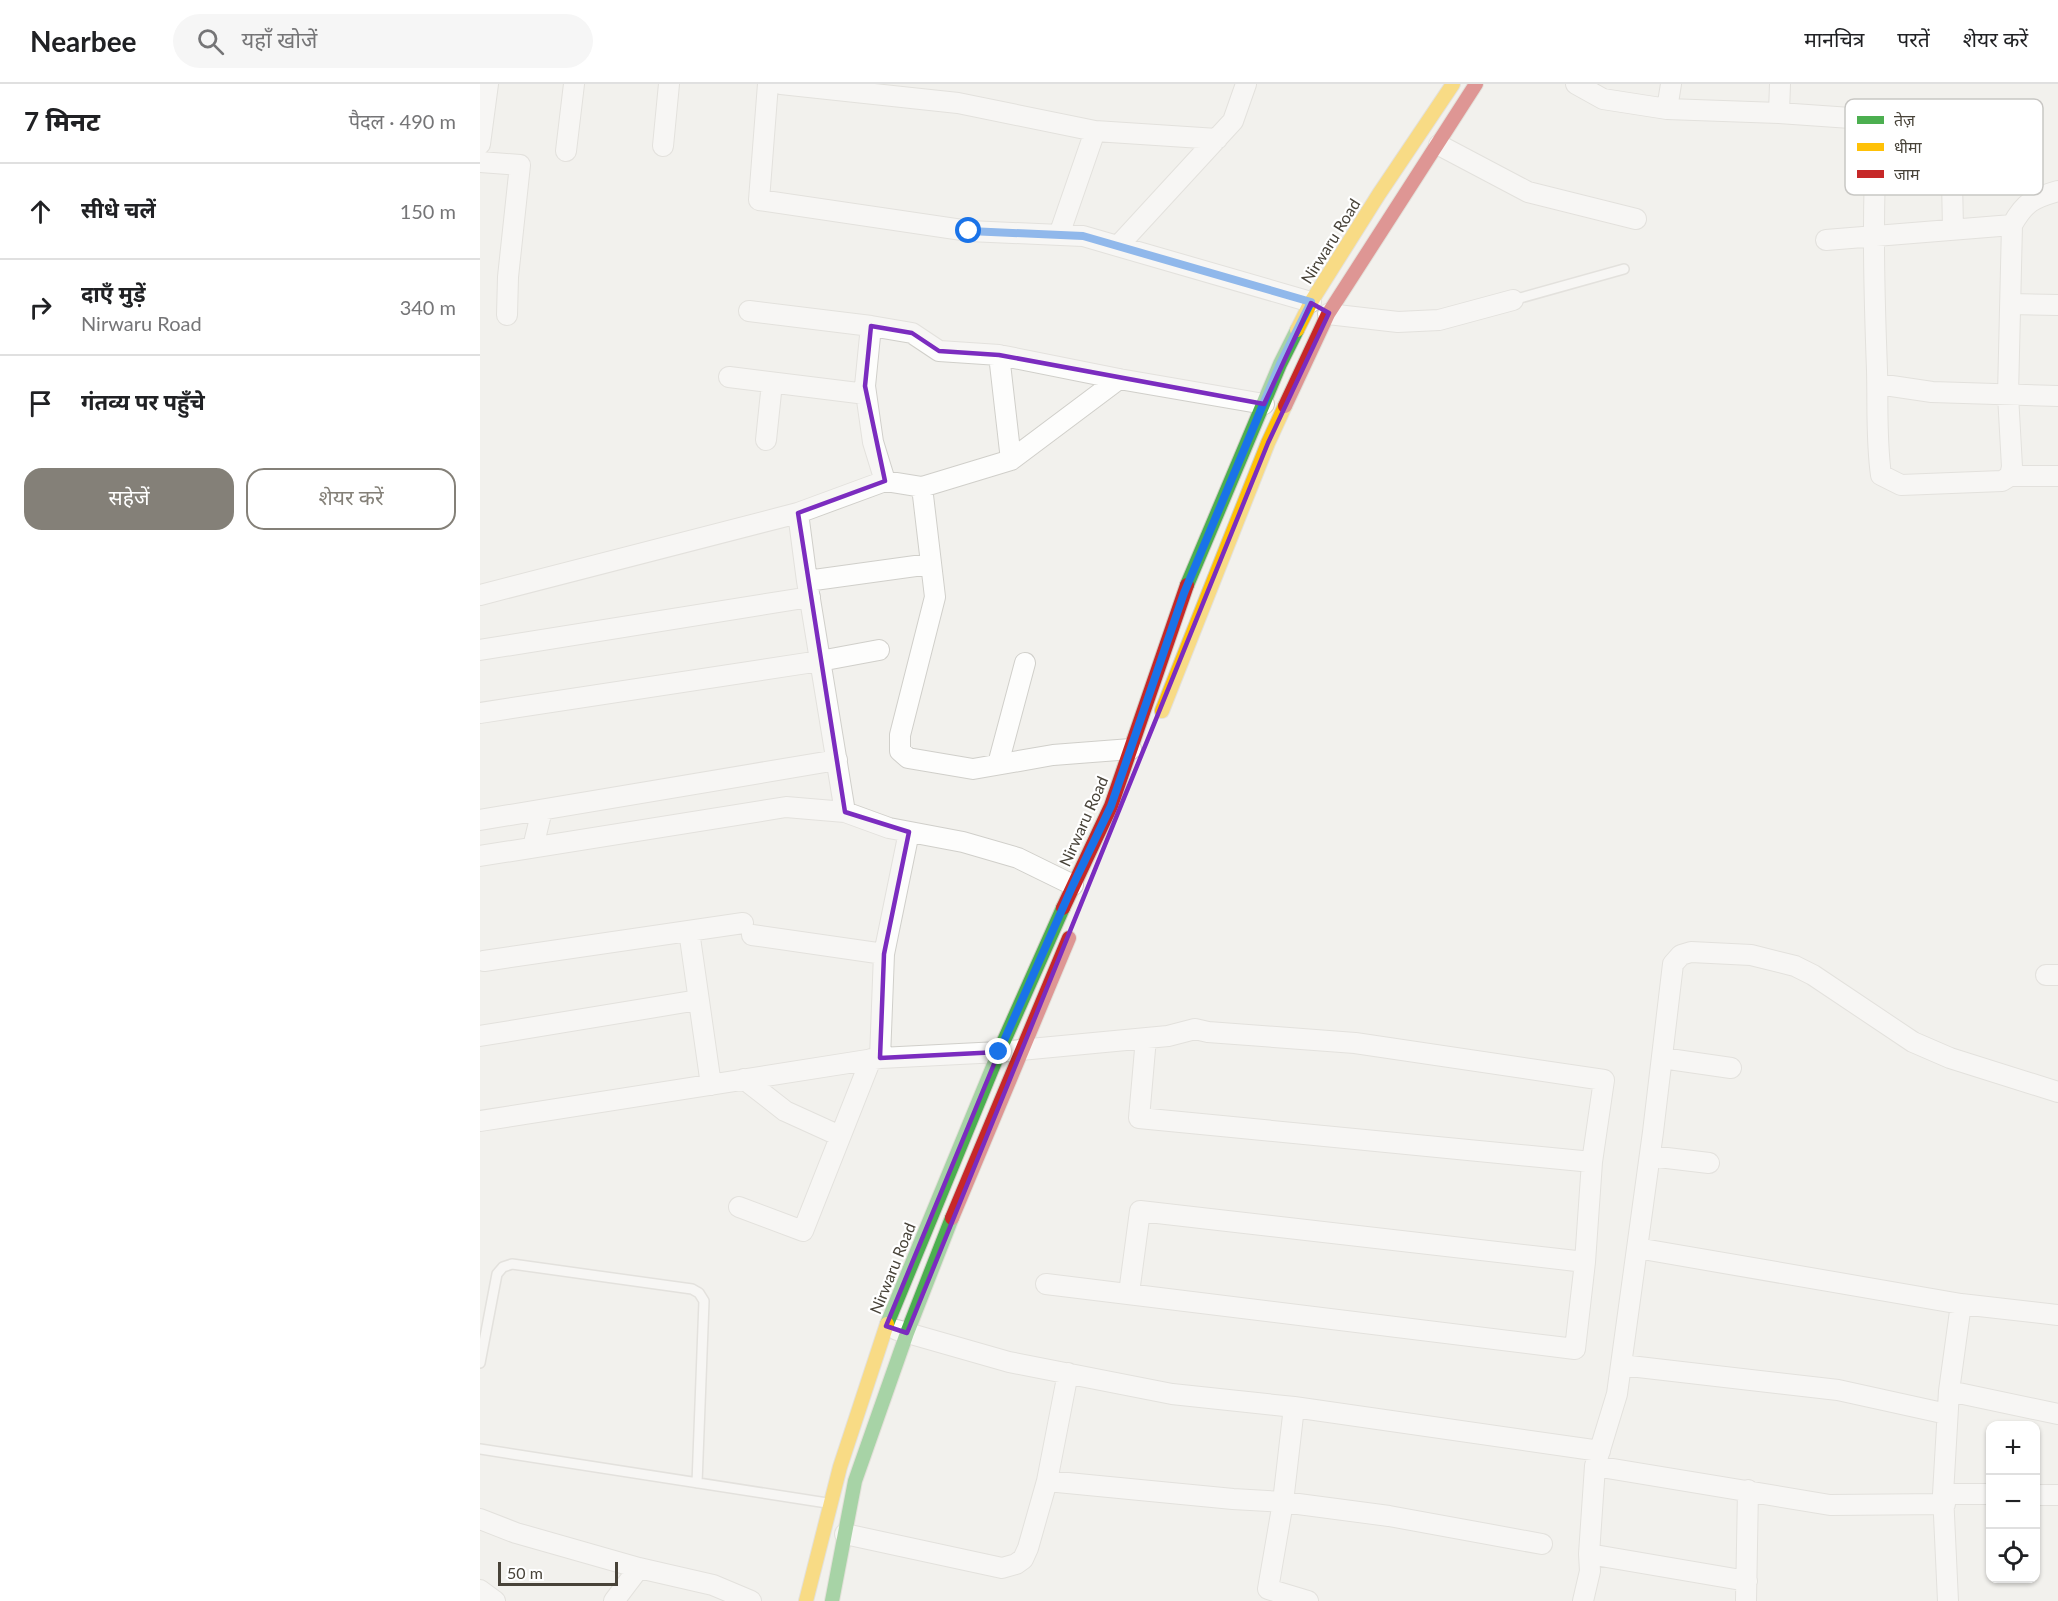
<!DOCTYPE html>
<html lang="hi">
<meta charset="utf-8">
<style>
:root{--surface:#fff;--page:#f6f6f6;--text:#202124;--muted:#757577;--line:#e0e0e0;--accent:#848078}
body{margin:0;font-family:Lato,"Noto Sans Devanagari",sans-serif;background:var(--page);color:var(--text)}
.controls{position:absolute;right:18px;bottom:18px;display:grid;overflow:hidden;border-radius:12px;box-shadow:0 2px 4px #0004}
.controls button{width:54px;height:54px;display:grid;place-items:center;padding:0;border:0;border-bottom:2px solid var(--line);background:var(--surface);color:var(--text);font:30px sans-serif}
.scale{position:absolute;left:18px;bottom:15px;width:120px;box-sizing:border-box;padding-left:6px;border:3px solid #484339;border-top:0;font-size:16px;line-height:21px;white-space:nowrap;color:#484339;-webkit-text-stroke:4px #fff;paint-order:stroke}
.stop{position:absolute;width:18px;height:18px;margin:-14px;border:4px solid #1a73e8;border-radius:50%;background:#fff}
.stop.end{background:#1a73e8;border-color:#fff;box-shadow:0 2px 6px #0008}
.list{margin:0;padding:0;list-style:none}
h2{display:flex;justify-content:space-between;align-items:center;height:78px;margin:0;padding:0 24px;font-size:26px}
h2 small{font-size:20px;font-weight:400;color:var(--muted)}
.list li{display:grid;grid-template-columns:39px 1fr auto;gap:18px;align-items:center;box-sizing:border-box;height:96px;padding:0 24px;border-top:2px solid var(--line)}
.list b{display:block;font-size:22px;white-space:nowrap}
.list p{margin:0;font-size:20px;white-space:nowrap;color:var(--muted)}
.list em{font-size:20px;font-style:normal;color:var(--muted)}
.actions{display:flex;gap:12px;padding:18px 24px}
.actions a{flex:1;padding:14px 0;border:2px solid var(--accent);border-radius:18px;text-align:center;font-size:21px;color:var(--accent)}
.actions .main{background:var(--accent);color:#fff}
.icon{flex:none;width:33px;height:33px;fill:none;stroke:currentColor;stroke-width:2;stroke-linecap:round;stroke-linejoin:round}
.map{position:relative;flex:none;width:1578px;height:1517px;overflow:hidden}
header{display:flex;align-items:center;gap:36px;box-sizing:border-box;height:84px;padding:0 30px;background:var(--surface);border-bottom:2px solid var(--line)}
header strong{font-size:28px}
nav{display:flex;gap:33px;margin-inline-start:auto;font-size:21px}
.search{width:420px;height:54px;background:var(--page);display:flex;align-items:center;gap:15px;box-sizing:border-box;padding:0 21px;border-radius:33px;color:var(--muted);font-size:22px}
main{display:flex}
aside{flex:1;background:var(--surface)}
.map>svg:first-child{display:block}
</style>
<header>
<strong>Nearbee</strong>
<div class="search"><svg class="icon" aria-label="search" viewBox="0 0 24 24"><circle cx="10" cy="10" r="6"/><path d="M15 15l6 6"/></svg>यहाँ खोजें</div>
<nav><a>मानचित्र</a><a>परतें</a><a>शेयर करें</a></nav>
</header>
<main>
<aside>
<h2>7 मिनट<small>पैदल · 490 m</small></h2>
<ul class="list">
<li><svg class="icon" aria-label="ahead" viewBox="0 0 24 24"><path d="M12 20V5M6 11l6-6 6 6"/></svg><div><b>सीधे चलें</b></div><em>150 m</em></li>
<li><svg class="icon" aria-label="right" viewBox="0 0 24 24"><path d="M7 20v-9h11M14 6l5 5-5 5"/></svg><div><b>दाएँ मुड़ें</b><p>Nirwaru Road</p></div><em>340 m</em></li>
<li><svg class="icon" aria-label="arrive" viewBox="0 0 24 24"><path d="M6 21V4h12l-3 4 3 4H6"/></svg><div><b>गंतव्य पर पहुँचे</b></div></li>
</ul>
<div class="actions"><a class="main">सहेजें</a><a>शेयर करें</a></div>
</aside>
<div class="map">
<svg width="1578" height="1517" viewBox="0 0 1578 1517">
<rect width="100%" height="100%" fill="#f2f1ed"/>
<g fill="none" stroke-linecap="round" stroke-linejoin="round">
<defs>
<path id="lane" d="M1033 216 1144 185
M0 1279 17 1190 23 1183 32 1180 212 1205 219 1209 224 1217 217 1399
M0 1365 347 1419"/>
<path id="street" d="M288 0 279 116 489 147 603 152 831 218
M301 0 478 19 615 47 579 151
M1096 0 1123 15 1187 25 1299 29 1385 35 1393 39 1397 46C1392 126 1394 205 1397 286 1398 322 1396 355 1401 391L1421 401 1522 397 1530 392 1532 383 1528 311 1532 141C1545 118 1553 114 1578 107
M1187 25 1191 0
M1299 29 1300 0
M615 47 737 55
M1471 47 1473 145
M0 60 8 0
M959 61 1048 108 1156 135
M183 62 189 0
M86 67 94 0
M0 78 40 81 28 193 27 231
M1346 156 1532 141
M638 162 753 37 766 0
M1531 220 1578 221
M269 227 391 242 432 249 459 267 519 271 639 295 784 320
M848 230 918 238 959 236 1033 216
M391 242 385 302 393 358 405 397
M249 293 386 310
M1398 300 1452 308 1578 312
M286 356 292 299
M531 376 639 295
M1530 392H1578
M442 403 455 513 420 651V667L428 674 493 685 573 671 651 665
M318 429 405 397 442 403 531 376 519 271
M327 497 450 480
M0 511 318 429 327 497 365 728 409 744 483 758 538 774 593 801
M0 566 330 513
M0 629 340 577 399 566
M518 680 545 579
M0 736 357 676
M53 763 62 726
M0 772 306 723 365 728
M209 847 231 1001
M272 851 404 870
M4 877 263 839
M1566 891H1578
M0 952 218 916
M666 954 659 1034 1112 1078
M400 974 404 870 429 748
M1182 974 1251 984
M264 995 305 1027 360 1052
M0 1037 400 974 519 968 688 952 715 945 728 948 875 959 1124 996 1112 1078 1105 1178 1095 1265 566 1200
M1170 1072 1229 1079
M259 1123 323 1147 391 975
M1157 1164 1481 1220 1578 1231
M649 1209 660 1127 1105 1178
M417 1246 529 1278 692 1310 814 1323
M1141 1281 1358 1306 1467 1330
M1469 1307 1481 1220
M1115 1382 1350 1421 1465 1420
M567 1397 753 1415 803 1418 788 1505 828 1517
M1463 1410H1510
M1556 1411H1578
M0 1435 36 1449 159 1484 233 1501 271 1517
M365 1450 522 1484 536 1480 543 1475 548 1464 567 1397 588 1289
M1062 1460 909 1432 803 1418 814 1323 1120 1367
M1109 1470 1267 1497
M0 1506 15 1517
M134 1517 159 1484
M1103 1517 1110 1487 1109 1470 1115 1382 1137 1310 1173 1048 1193 880 1201 871 1211 868 1271 871 1315 882 1333 891 1433 958 1470 974 1578 1008
M1266 1517 1268 1406
M1468 1517 1463 1410 1469 1307 1578 1330"/>
<path id="fast" d="M707 501 800 280 817 246
M407 1240 519 968 583 824
M352 1517 375 1397 427 1249 472 1134"/>
<path id="slow" d="M817 246 831 218 899 110 973 0
M682 627 788 359 805 322
M326 1517 360 1383 407 1240"/>
<path id="jam" d="M805 322 848 230 996 0
M583 824 631 722 707 501
M472 1134 589 854"/>
</defs>
<use href="#lane" stroke="#d0cfca" stroke-width="12"/>
<use href="#street" stroke="#d0cfca" stroke-width="22"/>
<use href="#fast" stroke="#d1cec4" stroke-width="16"/>
<use href="#slow" stroke="#d1cec4" stroke-width="16"/>
<use href="#jam" stroke="#d1cec4" stroke-width="16"/>
<use href="#lane" stroke="#fdfdfc" stroke-width="9"/>
<use href="#street" stroke="#fdfdfc" stroke-width="20"/>
<use href="#fast" stroke="#4caf50" stroke-width="14"/>
<use href="#slow" stroke="#ffc107" stroke-width="14"/>
<use href="#jam" stroke="#c62828" stroke-width="14"/>
</g>
<g fill="none" stroke-linecap="round" stroke-linejoin="round">
<path stroke="#1a73e8" stroke-width="8" d="M489 147 603 152 831 218 800 280 704 509 631 722 593 801 519 968"/>
</g>
<path d="M0 0H1578V1517H0ZM831 219 849 229 788 359 427 1249 406 1242 519 968 400 974 404 870 429 748 365 728 318 429 405 397 385 302 391 242 432 249 459 267 519 271 784 320Z" fill="#f2f1ed" fill-opacity=".55" fill-rule="evenodd"/>
<path fill="none" stroke="#7b2cbf" stroke-width="4.5" stroke-linejoin="round" d="M831 219 849 229 788 359 427 1249 406 1242 519 968 400 974 404 870 429 748 365 728 318 429 405 397 385 302 391 242 432 249 459 267 519 271 784 320Z"/>
<g text-anchor="middle" dominant-baseline="central" stroke-width="4.5" stroke-linejoin="round" paint-order="stroke">
<g font-size="16" fill="#484339" stroke="#fff">
<text transform="translate(850 157) rotate(-58)">Nirwaru Road</text>
<text transform="translate(603 737) rotate(-66)">Nirwaru Road</text>
<text transform="translate(412 1184) rotate(-68)">Nirwaru Road</text>
</g>
</g>
<rect x="1365" y="15" width="198" height="96" rx="9" fill="#fff" stroke="#c8c7c4" stroke-width="1.5"/>
<rect x="1377" y="32" width="27" height="8" fill="#4caf50"/>
<rect x="1377" y="59" width="27" height="8" fill="#ffc107"/>
<rect x="1377" y="86" width="27" height="8" fill="#c62828"/>
<g font-size="16" fill="#484339">
<text x="1414" y="42">तेज़</text>
<text x="1414" y="69">धीमा</text>
<text x="1414" y="96">जाम</text>
</g>
</svg>
<div class="controls">
<button>+</button>
<button>−</button>
<button><svg class="icon" aria-label="locate" viewBox="0 0 24 24"><circle cx="12" cy="12" r="6"/><path d="M12 2v4M12 18v4M2 12h4M18 12h4"/></svg></button>
</div>
<div class="scale">50 m</div>
<div class="stop" style="left:489px;top:147px"></div>
<div class="stop end" style="left:519px;top:968px"></div>
</div>
</main>
